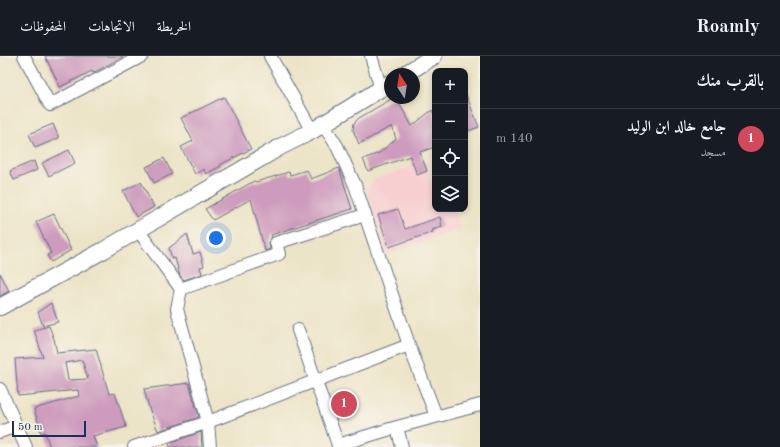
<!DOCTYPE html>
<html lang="ar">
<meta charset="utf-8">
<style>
:root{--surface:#171b24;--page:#20242c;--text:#f1f3f6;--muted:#9ea1a6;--line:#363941;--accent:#d1495b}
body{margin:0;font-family:"Old Standard TT",Amiri,serif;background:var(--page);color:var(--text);direction:rtl}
.controls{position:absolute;right:12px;top:12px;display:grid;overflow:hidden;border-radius:8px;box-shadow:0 2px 6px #0003}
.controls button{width:36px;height:36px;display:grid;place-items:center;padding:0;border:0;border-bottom:1px solid var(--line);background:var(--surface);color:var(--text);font:20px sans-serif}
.compass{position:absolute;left:384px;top:12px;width:36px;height:36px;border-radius:50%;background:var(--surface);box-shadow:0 2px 6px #0003;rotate:348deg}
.scale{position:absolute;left:12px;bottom:10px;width:74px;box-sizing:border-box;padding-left:4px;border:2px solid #1b2f5e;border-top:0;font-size:11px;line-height:14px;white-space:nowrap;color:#1b2f5e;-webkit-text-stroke:3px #f7f3e8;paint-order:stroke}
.you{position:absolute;left:216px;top:182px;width:14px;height:14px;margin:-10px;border:3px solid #fff;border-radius:50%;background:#1a73e8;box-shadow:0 0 0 6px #1a73e833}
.badge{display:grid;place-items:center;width:26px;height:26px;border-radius:50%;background:var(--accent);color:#fff;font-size:13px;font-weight:700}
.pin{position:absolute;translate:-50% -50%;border:2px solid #fff;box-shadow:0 1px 4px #0006}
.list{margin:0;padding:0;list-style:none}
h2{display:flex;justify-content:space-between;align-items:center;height:52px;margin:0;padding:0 16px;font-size:17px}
h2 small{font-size:13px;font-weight:400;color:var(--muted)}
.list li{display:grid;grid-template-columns:26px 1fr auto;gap:12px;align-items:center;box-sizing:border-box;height:60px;padding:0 16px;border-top:1px solid var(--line)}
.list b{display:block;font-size:15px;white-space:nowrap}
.list p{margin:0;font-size:13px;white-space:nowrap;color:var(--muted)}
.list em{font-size:13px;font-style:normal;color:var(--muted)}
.icon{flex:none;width:22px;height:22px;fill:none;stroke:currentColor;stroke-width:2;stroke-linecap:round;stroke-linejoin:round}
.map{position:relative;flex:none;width:480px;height:391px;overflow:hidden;direction:ltr}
header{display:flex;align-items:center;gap:24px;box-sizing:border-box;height:56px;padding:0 20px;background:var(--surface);border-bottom:1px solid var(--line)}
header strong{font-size:19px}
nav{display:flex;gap:22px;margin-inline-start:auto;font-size:14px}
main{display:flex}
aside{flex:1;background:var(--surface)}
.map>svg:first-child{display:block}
</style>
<header>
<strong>Roamly</strong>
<nav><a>الخريطة</a><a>الاتجاهات</a><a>المحفوظات</a></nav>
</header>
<main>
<aside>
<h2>بالقرب منك<small></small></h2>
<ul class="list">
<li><span class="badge">1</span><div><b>جامع خالد ابن الوليد</b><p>مسجد</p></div><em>140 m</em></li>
</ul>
</aside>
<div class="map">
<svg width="480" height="391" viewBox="0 0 480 391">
<rect width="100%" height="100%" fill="#f7f3e8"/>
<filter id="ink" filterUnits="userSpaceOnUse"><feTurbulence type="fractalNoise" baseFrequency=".025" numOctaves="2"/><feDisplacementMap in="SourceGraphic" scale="8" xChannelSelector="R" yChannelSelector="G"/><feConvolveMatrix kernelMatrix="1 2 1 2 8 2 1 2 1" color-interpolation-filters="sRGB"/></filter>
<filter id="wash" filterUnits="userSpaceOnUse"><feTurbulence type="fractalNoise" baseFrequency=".012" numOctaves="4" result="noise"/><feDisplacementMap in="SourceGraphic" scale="16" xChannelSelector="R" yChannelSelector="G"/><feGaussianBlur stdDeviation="0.9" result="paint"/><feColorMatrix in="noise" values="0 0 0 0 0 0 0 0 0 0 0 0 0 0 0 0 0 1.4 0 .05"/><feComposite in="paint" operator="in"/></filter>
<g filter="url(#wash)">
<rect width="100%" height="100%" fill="#ece4c6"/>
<path fill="#f7cfd1" d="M425 106 433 131H435V153H454L461 173 387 199 367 139 368 130 375 123Z"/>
<g id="blocks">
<path fill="#cd9bbd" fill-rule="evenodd" d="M45 0H124L93 17 92 15 60 31Z
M465 36 479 71 465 76Z
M224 41 251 93 220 109 221 110 206 118 204 113 195 118 181 91 193 85 181 62Z
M393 42H396L412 70 432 54 435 61V91L420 96 427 115 417 119 410 100 368 115 363 103 379 97 396 83 392 70 359 88 353 74 354 67 359 62Z
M53 68 59 82 35 92 29 78Z
M69 94 75 107 49 120 42 107Z
M164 102 172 118 154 127 146 111Z
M34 105 37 114 14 124 10 115Z
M339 112 352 153 271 179 272 181 269 186 270 193 265 195 251 143 213 164 205 153 254 125 256 126 289 116 290 119 307 114 311 123Z
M141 126 154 151 136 161 123 135Z
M398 153 405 173 440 161 442 171 432 174 433 176 389 191 378 159Z
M54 158 71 194 51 206 47 199 51 197 36 166Z
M187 178 193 198 200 196 204 210 200 211 202 218 184 224 180 220 175 202 172 203 169 192Z
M0 217 9 235 0 240Z
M51 247 58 266 43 270 38 256Z
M49 270 54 283 57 297 96 293 109 338 115 337 126 371 93 380 97 391H50L45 376 41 377 34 353 79 340 78 334 18 340 15 303 43 301 34 274ZM82 304 88 323 68 324 65 307Z
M189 327 199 361 158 375 149 352 144 333Z
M201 376 202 391H170L169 387Z"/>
</g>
</g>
<g filter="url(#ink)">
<use href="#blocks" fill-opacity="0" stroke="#646e82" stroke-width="1"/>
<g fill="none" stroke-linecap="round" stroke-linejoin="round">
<defs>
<path id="minor" d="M24 0 50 49 142 0
M270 0 312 75
M371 0 381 33
M323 68 337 90 355 129 409 289 436 360
M143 181 181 233 279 198 276 187 365 159
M181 233 177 253 208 366 210 391
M298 274 338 389 397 371 480 349
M0 333 26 391
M397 371 402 391
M0 376 16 370
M134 391 208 366 409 289"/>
<path id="major" d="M405 18 434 0
M0 251 104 194 282 90 312 75 390 27"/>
</defs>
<use href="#minor" stroke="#646e82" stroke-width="14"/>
<use href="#major" stroke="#646e82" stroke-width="18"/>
<use href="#minor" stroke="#fff" stroke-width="12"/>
<use href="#major" stroke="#fff" stroke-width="16"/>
</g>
</g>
</svg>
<div class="controls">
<button>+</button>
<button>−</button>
<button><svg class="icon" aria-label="locate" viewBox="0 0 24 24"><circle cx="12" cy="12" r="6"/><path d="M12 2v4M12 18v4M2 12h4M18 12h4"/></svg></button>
<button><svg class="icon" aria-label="layers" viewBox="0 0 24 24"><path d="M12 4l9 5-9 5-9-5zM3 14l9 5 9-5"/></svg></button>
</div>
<svg class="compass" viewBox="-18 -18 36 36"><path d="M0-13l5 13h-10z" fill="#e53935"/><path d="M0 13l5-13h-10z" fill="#9ea1a6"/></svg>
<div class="scale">50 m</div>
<div class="you"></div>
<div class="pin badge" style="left:344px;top:348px">1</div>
</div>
</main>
